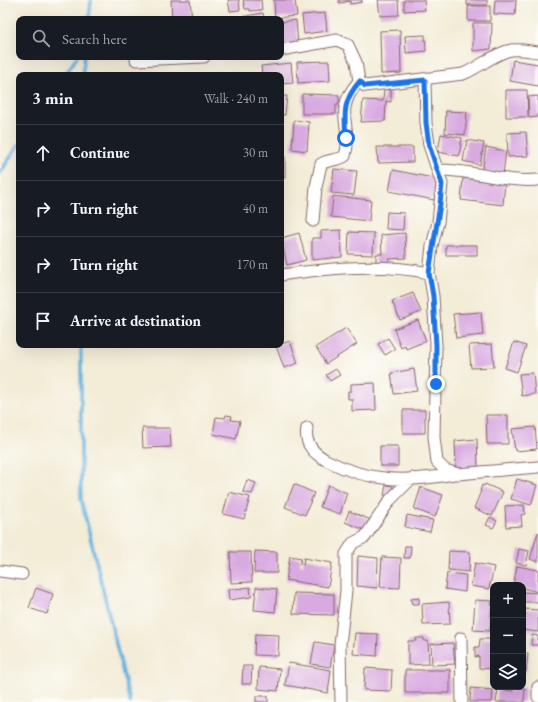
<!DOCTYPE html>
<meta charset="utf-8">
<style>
:root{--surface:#171b24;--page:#242831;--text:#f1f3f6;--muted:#9ea1a6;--line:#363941}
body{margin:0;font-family:"EB Garamond",serif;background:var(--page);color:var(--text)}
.controls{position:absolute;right:12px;bottom:12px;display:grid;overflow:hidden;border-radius:8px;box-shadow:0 4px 16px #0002}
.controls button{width:36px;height:36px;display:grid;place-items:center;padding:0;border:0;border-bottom:1px solid var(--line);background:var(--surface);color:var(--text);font:20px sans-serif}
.stop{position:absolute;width:12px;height:12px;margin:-9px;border:3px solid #1a73e8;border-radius:50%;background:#fff}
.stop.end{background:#1a73e8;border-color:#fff;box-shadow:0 1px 4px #0008}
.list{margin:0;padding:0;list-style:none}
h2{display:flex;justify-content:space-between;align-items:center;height:52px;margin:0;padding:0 16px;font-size:17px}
h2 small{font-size:13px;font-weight:400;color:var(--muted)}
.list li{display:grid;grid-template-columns:26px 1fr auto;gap:12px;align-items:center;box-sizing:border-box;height:56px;padding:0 16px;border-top:1px solid var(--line)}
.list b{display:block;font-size:15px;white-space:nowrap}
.list em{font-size:13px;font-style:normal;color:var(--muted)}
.icon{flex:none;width:22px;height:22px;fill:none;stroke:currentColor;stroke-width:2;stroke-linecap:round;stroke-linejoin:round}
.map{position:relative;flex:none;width:538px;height:702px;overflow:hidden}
.search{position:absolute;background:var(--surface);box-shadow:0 4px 16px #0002;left:16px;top:16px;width:268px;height:44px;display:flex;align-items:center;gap:10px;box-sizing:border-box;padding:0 14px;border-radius:8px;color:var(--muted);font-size:15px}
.panel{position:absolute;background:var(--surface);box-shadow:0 4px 16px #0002;left:16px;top:72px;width:268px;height:276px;border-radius:8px}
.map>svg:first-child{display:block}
</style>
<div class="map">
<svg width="538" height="702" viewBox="0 0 538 702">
<rect width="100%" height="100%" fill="#fdfcf7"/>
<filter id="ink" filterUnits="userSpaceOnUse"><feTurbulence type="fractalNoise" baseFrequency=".025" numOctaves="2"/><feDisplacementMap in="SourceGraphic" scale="8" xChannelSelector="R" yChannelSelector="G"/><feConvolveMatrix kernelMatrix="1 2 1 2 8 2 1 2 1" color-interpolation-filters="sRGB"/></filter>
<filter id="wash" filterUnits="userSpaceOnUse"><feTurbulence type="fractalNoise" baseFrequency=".012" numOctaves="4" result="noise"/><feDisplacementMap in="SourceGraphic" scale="16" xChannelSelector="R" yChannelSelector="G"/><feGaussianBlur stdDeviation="0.9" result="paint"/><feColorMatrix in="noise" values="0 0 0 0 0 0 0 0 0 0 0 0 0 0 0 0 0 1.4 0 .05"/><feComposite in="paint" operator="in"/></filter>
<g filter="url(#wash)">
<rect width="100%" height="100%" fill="#f3ecd7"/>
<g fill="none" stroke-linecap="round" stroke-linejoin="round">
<path stroke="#66b2df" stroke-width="3.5" d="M89 19 91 0
M65 75 77 57
M83 75 84 57
M0 173 19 144
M81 345V499L130 702"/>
</g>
<g id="blocks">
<path fill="#d9aae1" d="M171 0H190L192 19H172Z
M228 0H239L240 10 230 11Z
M243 0H261L262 10 250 11V9H245Z
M274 0H295L297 16 275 18Z
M339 0H362V2L350 4V1L339 3Z
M378 0H398L399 15 380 16Z
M404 0H424L425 10 404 11Z
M467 0H487V5H467Z
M495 0H516L515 15 494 14Z
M468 6H490V21H468Z
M263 13 264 19H240V17Z
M325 13 327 31 304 34 302 15Z
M296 20 298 45 281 47V22Z
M473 23H492L491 49 473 51Z
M400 30 401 73 381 74 380 31Z
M425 35 426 51 406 53 405 36Z
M513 60 538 64V86L510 81Z
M329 61 330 81 298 83 297 62Z
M291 63 293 83 281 84V75H262L261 66Z
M384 89 391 90V102L386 101 385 121 361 122 363 100 383 101Z
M506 90H527L528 117H506Z
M302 94 339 95V105H336V114H302Z
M281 96H287L285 115H281Z
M538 96V117L529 118 528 97Z
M446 111 467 112 465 135 445 133Z
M294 120 309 122 307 151 292 149Z
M526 132 528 156 508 157 507 133Z
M441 134 462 138 459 156 438 152Z
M467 140 484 143 480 165 463 161Z
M377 147H413V162L378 163Z
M486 147 506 151 503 174 482 171Z
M281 157H285V178H281Z
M334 169 357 171 354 195 331 193Z
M393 170 438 179 434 200 389 191Z
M463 178 505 182 503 205 461 200Z
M333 196 371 200 369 221 331 217Z
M387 212 404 213 403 230 386 229Z
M341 230 342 257 312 260V238H321V231Z
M349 232 374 233 373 255 348 254Z
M299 233 306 260 287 265 281 238Z
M405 233 406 258 389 259V264H376V254H382L381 235Z
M446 245H477V255H446Z
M413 293 421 312 400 320 392 301Z
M481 312 483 335 456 338 453 314Z
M418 320 426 341 406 349 405 346 401 348 394 329Z
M346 328 357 344 326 364 316 347Z
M388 338 395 349 385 355 378 344Z
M290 341 298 363 284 368 276 346Z
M514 342 526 346 517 372 505 368Z
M492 344 494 367 471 368 469 345Z
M336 369 340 375 330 381 326 375Z
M414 369 417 391 394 394 391 373Z
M533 373 535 394 522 396 519 374Z
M375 383 376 410 352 411V399H348V391H351V384Z
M403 410H425V433H403Z
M226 415 232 416 231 420 240 421 236 439 213 434 216 417 225 418Z
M486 415H508V444H487Z
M535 427 537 449 515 451 512 429Z
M142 428H170L171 447 143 448Z
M477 439 478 467 456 468 455 441Z
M380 446H398V466H380Z
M517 479 537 485 531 505 511 499Z
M247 480 256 483 252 494 243 492Z
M294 484 314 493 305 515 285 507Z
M485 484 503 492 492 516 474 508 481 491H480L482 485 484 486Z
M328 485 347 493 340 514 320 507Z
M386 485 393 486 391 496 384 495Z
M421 487 443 495 435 517 414 509Z
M229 492 250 497 244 519 223 514Z
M524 505 525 514 521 515 522 526 506 527 505 506Z
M349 511 371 520 367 531 345 522Z
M407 515 433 520 430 532 405 527Z
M490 517 497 521 493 528 486 525Z
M538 532V562L530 559Z
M405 546H411L410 558H404Z
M519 549 529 551 526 565 516 563Z
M255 551 277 552V573H254Z
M449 551 470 552 469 572 448 570Z
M230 552H251L252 582 231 583Z
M290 556 301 558 300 564 303 565 304 558 332 563 328 587 286 580Z
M358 556 378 558 377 588 357 586Z
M382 557 401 558 400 588 380 587Z
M475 563 494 567 489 589 471 586Z
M517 566 538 570V592L523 588V585H513Z
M447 573 466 575 465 592 445 589Z
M250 587 251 597 229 600 228 590Z
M256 587 277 589 275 612 254 610Z
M36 588 53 594 47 614 29 608Z
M523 592 538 593V602H523Z
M294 593 334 594V615L293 614Z
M419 598V604H412L411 599Z
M475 600 492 601 490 631 473 630Z
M449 602 450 624 423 625 422 604Z
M523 609 538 610V632L523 630Z
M355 633 378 634 377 656 353 654Z
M255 634 279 635 278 656 254 655Z
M532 635 538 636V645H531Z
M416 638H424V641H428L429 664 408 665V641H416Z
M480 639H493V669L479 668V656L475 657V647H479Z
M315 642 334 645 330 667 311 664Z
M453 643 455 664 432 665 431 644Z
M523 653 528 654 526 672H523Z
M289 663 331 670 328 693 285 685Z
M243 666H252L251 684H242Z
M259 667 280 669 278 691 258 689Z
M365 668 392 670 391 691 364 690Z
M405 670H450V693H405Z
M513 687 525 688 524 702H496L498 689 513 691Z
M471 688 493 690 492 702H470Z
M256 696H268V702H256Z"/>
</g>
</g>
<g filter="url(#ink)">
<use href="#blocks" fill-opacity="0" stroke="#856767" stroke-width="1"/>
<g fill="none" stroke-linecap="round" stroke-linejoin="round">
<defs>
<path id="minor" d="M281 50 337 40 348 45 356 62 359 81 365 86 463 74C478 68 491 56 507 51 516 48 529 51 538 52
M136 60 204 57
M425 80 426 123 429 145 442 184 438 222 432 246 429 273 433 296 436 345 434 437 437 462 445 470 458 474 538 467
M437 170C471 169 503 183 538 180
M313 221 316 187 321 164C329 159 337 161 345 156 354 126 331 113 359 81
M281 275C330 268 380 263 429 273
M307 428C304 444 314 454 328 461 371 483 408 482 454 474
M0 571 22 574
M461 638 462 702
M538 687V697
M341 702 340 645 346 591V554L353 543 365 537 390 500 412 478"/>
</defs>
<use href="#minor" stroke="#856767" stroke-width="13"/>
<use href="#minor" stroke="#fff" stroke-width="11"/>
</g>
</g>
<g fill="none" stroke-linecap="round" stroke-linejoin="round" filter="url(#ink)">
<path stroke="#1a73e8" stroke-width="5" d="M346 138C344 113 343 100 360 81L365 86 425 80 426 123 429 145 442 184 440 204 429 273 433 296 436 345V384"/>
</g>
</svg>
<div class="controls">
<button>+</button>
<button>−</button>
<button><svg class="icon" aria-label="layers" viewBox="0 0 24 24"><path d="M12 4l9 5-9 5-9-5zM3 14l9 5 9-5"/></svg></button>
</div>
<div class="stop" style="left:346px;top:138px"></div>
<div class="stop end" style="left:436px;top:384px"></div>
<div class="search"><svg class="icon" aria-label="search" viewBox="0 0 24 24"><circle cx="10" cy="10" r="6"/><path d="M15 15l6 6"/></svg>Search here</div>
<section class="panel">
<h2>3 min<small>Walk · 240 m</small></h2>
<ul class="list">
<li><svg class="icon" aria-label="ahead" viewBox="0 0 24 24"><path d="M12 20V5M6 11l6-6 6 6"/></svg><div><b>Continue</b></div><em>30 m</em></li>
<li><svg class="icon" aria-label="right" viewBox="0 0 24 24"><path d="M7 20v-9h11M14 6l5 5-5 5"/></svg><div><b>Turn right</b></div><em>40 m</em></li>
<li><svg class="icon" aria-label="right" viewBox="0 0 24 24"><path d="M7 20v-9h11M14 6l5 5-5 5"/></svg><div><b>Turn right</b></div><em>170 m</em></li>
<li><svg class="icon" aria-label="arrive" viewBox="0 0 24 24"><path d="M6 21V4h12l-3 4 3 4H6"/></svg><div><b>Arrive at destination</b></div></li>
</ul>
</section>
</div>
